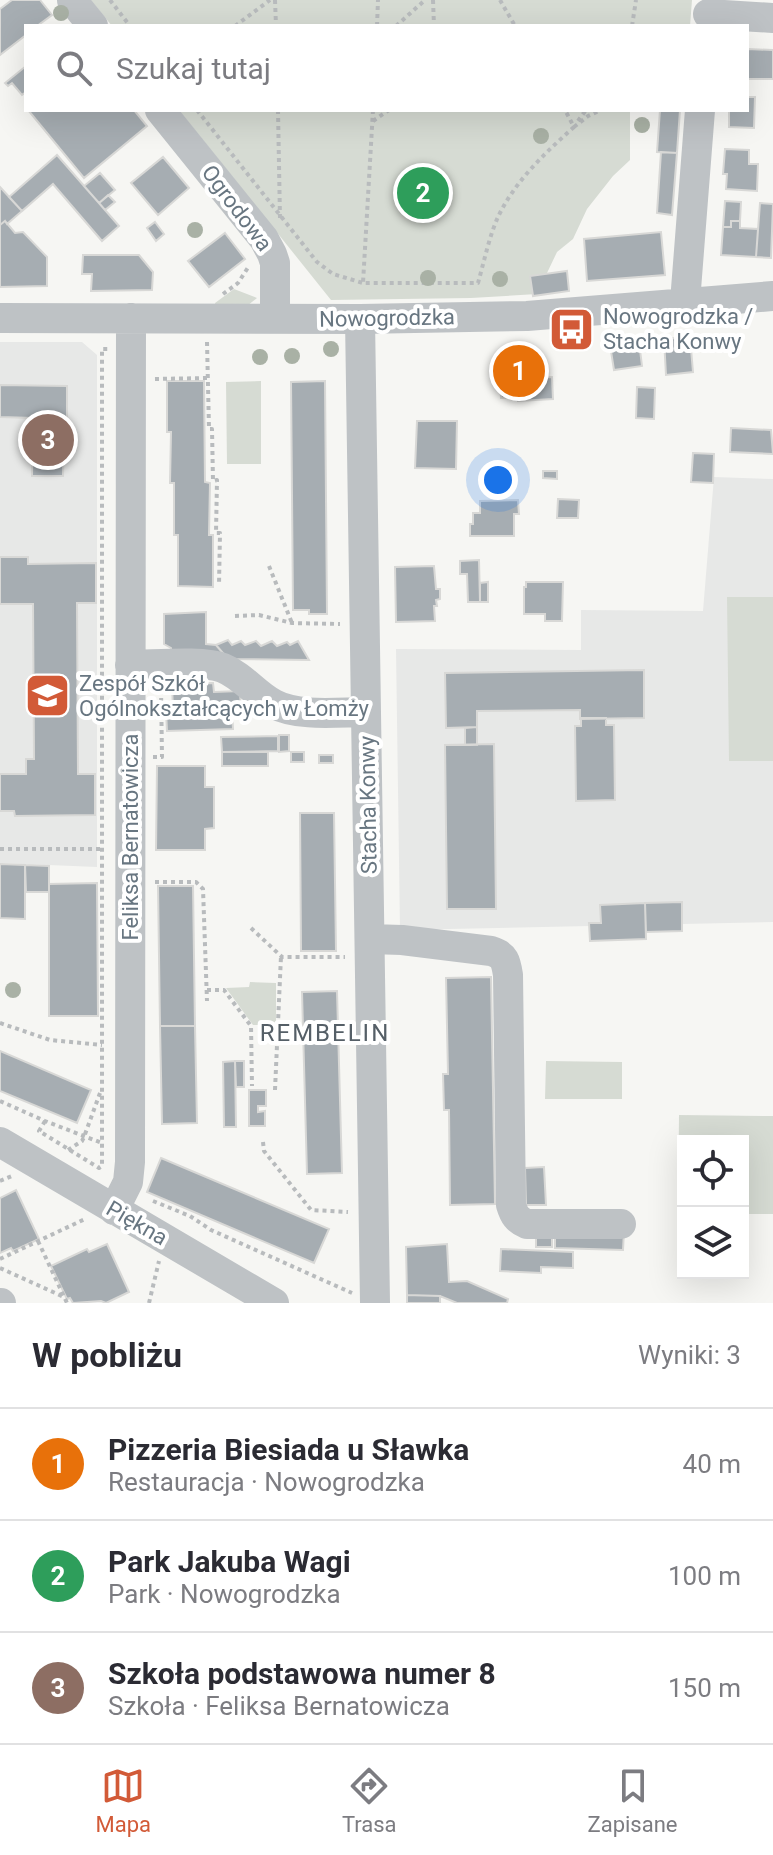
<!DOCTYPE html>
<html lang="pl">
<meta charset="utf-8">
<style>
:root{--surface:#fff;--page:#f7f7f7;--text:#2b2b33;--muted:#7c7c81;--line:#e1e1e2;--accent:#d25a37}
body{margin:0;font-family:Roboto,sans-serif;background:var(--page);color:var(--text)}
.controls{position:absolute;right:24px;bottom:24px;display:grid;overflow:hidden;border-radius:0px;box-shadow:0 8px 32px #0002}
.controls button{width:72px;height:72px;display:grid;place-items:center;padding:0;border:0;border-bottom:2px solid var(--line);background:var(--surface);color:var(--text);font:40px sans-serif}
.you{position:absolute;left:498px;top:480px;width:28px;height:28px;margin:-20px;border:6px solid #fff;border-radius:50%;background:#1a73e8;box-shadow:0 0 0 12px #1a73e833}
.badge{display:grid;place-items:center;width:52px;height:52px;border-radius:50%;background:var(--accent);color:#fff;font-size:26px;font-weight:700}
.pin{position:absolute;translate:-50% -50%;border:4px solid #fff;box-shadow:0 2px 8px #0006}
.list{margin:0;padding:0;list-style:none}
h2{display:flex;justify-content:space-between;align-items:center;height:104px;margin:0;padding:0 32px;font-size:34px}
h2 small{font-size:26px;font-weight:400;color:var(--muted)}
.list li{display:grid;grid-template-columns:52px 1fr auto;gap:24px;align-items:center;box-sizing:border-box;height:112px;padding:0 32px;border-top:2px solid var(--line)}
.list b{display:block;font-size:30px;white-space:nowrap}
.list p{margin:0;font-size:26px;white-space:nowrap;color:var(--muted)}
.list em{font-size:26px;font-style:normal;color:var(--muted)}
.icon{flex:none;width:44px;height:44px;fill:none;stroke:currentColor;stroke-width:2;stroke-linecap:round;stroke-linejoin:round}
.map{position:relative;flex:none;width:773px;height:1303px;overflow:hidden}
.search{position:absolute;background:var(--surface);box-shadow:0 8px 32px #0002;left:24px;right:24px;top:24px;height:88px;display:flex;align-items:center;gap:20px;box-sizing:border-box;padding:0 28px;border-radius:0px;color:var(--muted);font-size:30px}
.sheet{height:440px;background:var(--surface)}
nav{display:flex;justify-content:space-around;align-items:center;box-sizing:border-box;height:112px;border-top:2px solid var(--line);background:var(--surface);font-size:22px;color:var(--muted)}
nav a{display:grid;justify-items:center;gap:4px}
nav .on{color:var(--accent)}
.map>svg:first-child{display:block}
</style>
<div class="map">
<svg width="773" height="1303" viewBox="0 0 773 1303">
<rect width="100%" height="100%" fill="#f6f6f3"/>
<path fill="#e7e8e7" d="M0 342H82L97 355V867L0 863Z
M714 477 773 479V922L400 930 396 649 581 650V610L703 611Z"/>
<path fill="#d6dbd3" d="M91 0H692L690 26H112Z
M179 110H630V160L613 176 587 209 573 239 557 252 537 294 471 298 331 300Z
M234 289 257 298 247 306 216 308 215 303Z
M261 381V464H227L226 382Z
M727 597H773V761H729Z
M250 982 276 983V1025H253L226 988 249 987Z
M546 1061 622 1062V1099H545Z
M679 1115 773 1116V1214H743V1141H683V1213H678Z"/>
<path fill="#a6adb2" stroke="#d8d8d6" stroke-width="2" d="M12 0H40L52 15 37 26H26V35L0 55V9Z
M747 49 773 50V79H748Z
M26 66V92L22 95 12 83 8 86 5 83Z
M747 97H755L754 128 729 127V110H747Z
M28 110H134L147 126 84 178Z
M660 110H680L677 153 657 152Z
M725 149 749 150V164H758L757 191 726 189 727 174H723Z
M661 152 677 153 672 215 657 213Z
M57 155 119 226 102 241 53 184 22 211 9 197Z
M163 157 189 188 158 215 131 183Z
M100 173 115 190 99 203 84 186Z
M0 187 22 211 7 224 5 221 0 225Z
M108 195 115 202 105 210 99 203Z
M725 201 741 202 740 221H731V227H723Z
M760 203 773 204 771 258 756 257Z
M5 221 15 233 23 232 47 257V286L0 287V225Z
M731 221H740V228L758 229 756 257 721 255 723 227H731Z
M155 222 164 234 156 241 147 228Z
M661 232 665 275 587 281 584 239Z
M225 233 245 259 209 287 188 261Z
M83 255H139L153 272 152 290 91 291 92 274H82Z
M567 271 569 291 533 296 530 276Z
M690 337 693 372 666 375 664 339Z
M639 342 642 366 614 370 610 345Z
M537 358 538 378 552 377 553 399 518 401V397L501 398 499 360Z
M167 381H204L205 482 210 483 209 535H213V587L178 586V535H174V483H170L171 432H167Z
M325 381 327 614H309V610H293L291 382Z
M0 385 67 386V417H61V432H64L63 476H32L33 418 0 417Z
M637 387 655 388 654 419 636 418Z
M417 421H457L456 469 415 468Z
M731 428 771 430 773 454 730 452Z
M693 453 714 454 713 483 691 482Z
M543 471H557V479L543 478Z
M558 499 579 500 578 518H557Z
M518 500 519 514H514V536H470V524H473V513H480V501Z
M0 557H28V564L96 563V603H77L78 774H95V815L15 816 14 811H0V774H26V759H34L33 604H0Z
M479 560 480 602H468L467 574H460V561Z
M434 566 436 589H440V599L436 600 437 606H434L435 621 396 622 395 567Z
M488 582V602H480V583Z
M526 582H563L562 621H545V614H524V587H526Z
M206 612V644L216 645 228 659 171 658V648L164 644V614Z
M228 640 232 645 241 641 245 645 256 641 261 646 272 641 277 646 287 642 290 645 298 641 309 660 228 659 216 645Z
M644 670V718L580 719V710L477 711V727L446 728 445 673Z
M213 683 214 692 240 691 241 711 232 712 233 729 167 731 166 711H173L172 684Z
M581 718H606V725H614L615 800 576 801 575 726H581Z
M477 727V745H465V728Z
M279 735H289V751L279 752Z
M278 736V751L222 752 221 737Z
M494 744 496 909H447L445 745Z
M222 752H268V766H222Z
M291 752H304V762H291Z
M319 755H333V763H319Z
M157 766H205V787H214V828L205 829V850H156Z
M300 813H334L336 951H301Z
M0 864 25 865V919L0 918Z
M25 865 49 866V892H26Z
M97 883 98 1016H49V884Z
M158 886H193L195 1026H160Z
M682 902V931L646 932 645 903Z
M645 903 646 939 590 941 589 923H601L600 905Z
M491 977 495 1204 450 1205 449 1110H444L443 1074H448L446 978Z
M337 991 342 1173 307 1174 302 992Z
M160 1026H195L197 1123 162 1124Z
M0 1051 91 1090 77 1123 0 1091Z
M235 1061H244V1087H236Z
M235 1061 236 1127H224L223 1062Z
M249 1090H266V1106H258V1112L265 1111V1126H249Z
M161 1158 329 1229 314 1263 147 1192Z
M544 1167 546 1205H526L525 1168Z
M16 1190 39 1239 13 1251 11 1248 0 1253V1198Z
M555 1230 624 1231 623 1250 555 1248Z
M536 1232 552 1233V1247H536Z
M107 1244 129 1292 106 1303 101 1301 73 1303 70 1298 67 1299 51 1266 87 1249 89 1252Z
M447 1244 449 1282 467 1281 508 1299 507 1303H457L440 1296 407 1295 406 1247Z
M501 1249 573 1252V1268L541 1267V1273L500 1271Z
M407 1295 440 1296V1303H407Z"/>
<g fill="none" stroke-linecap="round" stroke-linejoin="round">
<path stroke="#b8bbbd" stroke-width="4" stroke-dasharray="4 4" stroke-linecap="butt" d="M110 0 130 26
M275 0 276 26
M433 0 434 26
M500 0 515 26
M235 26 270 0
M377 26 378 0
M396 26 425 0
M632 26 636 0
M197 110 317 262 333 274 363 283
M278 110 280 219
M373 110 363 283H478C484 262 489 237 498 217 515 181 545 153 574 127L565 110
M373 121 389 110
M578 121 586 110
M574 127 588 116 601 110
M223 294 238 283 249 266
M207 342 209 429H212L213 481 217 480 216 533H220L219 585
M155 379 208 378
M269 566 292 623
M235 616 259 615 292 623 340 624
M153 757H162L161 687
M0 849H102
M155 882H196L203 889 207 1001
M251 928 282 957H345
M207 990H224L251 1026 252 1086
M0 1023 50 1040 102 1045
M275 1090 281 956
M0 1101 45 1121 102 1143
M45 1121 39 1131 99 1168 102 1166V349H108
M263 1142 264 1151 311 1210 348 1212
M68 1150 82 1141 84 1137 100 1093
M0 1181 12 1176
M153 1201 190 1216 211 1230 352 1293
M38 1241 67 1303
M0 1259 85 1219
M0 1268 64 1297
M149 1303 159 1261"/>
<path stroke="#bec2c5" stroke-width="30" d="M72 0 93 26
M708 14 773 18
M160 110 264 239 272 254 275 263V319
M685 302 700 110
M0 318 360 319 527 316 773 296
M360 319 375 1303
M130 665C154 665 203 660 223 668 243 676 256 695 274 704 298 717 339 712 366 712
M370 939 402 940 491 951C505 955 506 962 508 975L511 1205C514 1215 517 1220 527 1224H621
M0 1142 274 1303
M114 1210 128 1182 130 1162 131 318
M0 1303H1"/>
</g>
<g fill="#a9b1a5">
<circle cx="61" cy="13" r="8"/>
<circle cx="642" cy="125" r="8"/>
<circle cx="541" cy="136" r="8"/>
<circle cx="195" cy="230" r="8"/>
<circle cx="428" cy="278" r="8"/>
<circle cx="500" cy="279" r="8"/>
<circle cx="331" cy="349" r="8"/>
<circle cx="292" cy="356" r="8"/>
<circle cx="260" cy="357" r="8"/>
<circle cx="13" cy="990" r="8"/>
</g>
<defs>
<symbol id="bus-square" viewBox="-11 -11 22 22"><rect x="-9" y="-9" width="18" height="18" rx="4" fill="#d25a37" stroke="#fff"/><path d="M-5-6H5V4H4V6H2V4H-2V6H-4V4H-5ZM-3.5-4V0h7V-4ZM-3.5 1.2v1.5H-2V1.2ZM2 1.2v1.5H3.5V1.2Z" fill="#fff"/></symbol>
<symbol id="school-square" viewBox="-11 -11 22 22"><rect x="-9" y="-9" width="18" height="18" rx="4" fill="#d25a37" stroke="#fff"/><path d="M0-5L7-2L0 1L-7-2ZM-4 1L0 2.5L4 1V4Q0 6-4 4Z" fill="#fff"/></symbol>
</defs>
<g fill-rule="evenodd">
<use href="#bus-square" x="546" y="304" width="51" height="51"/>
<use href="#school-square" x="22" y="670" width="51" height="51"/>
</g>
<g text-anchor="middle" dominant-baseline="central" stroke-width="8" stroke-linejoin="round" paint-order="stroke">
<g font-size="22" fill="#687681" stroke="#fff">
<text transform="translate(237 208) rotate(53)">Ogrodowa</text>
<text transform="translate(387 318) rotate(-1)">Nowogrodzka</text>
<text transform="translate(368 805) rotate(-91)">Stacha Konwy</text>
<text transform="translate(130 837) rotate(-90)">Feliksa Bernatowicza</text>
<text transform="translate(137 1223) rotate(30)">Piękna</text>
</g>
<g font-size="22" fill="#687681" stroke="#fff" text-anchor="start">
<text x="603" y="316">Nowogrodzka /<tspan x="603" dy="25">Stacha Konwy</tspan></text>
<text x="79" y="683">Zespół Szkół<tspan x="79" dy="25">Ogólnokształcących w Łomży</tspan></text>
</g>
<g font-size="24" letter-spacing="2" fill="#555f67" stroke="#fff">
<text x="325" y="1033">REMBELIN</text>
</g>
</g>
</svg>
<div class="controls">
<button><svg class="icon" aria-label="locate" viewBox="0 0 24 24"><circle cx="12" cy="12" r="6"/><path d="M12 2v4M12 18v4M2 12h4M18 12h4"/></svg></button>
<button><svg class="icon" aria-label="layers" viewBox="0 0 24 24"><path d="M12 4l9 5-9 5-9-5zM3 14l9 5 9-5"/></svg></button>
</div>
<div class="you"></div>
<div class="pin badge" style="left:519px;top:371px;background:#e8710a">1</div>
<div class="pin badge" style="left:423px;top:193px;background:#2e9e5b">2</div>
<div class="pin badge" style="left:48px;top:440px;background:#8d6e63">3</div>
<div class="search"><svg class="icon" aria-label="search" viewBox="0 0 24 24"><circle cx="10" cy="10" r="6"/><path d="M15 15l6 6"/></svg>Szukaj tutaj</div>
</div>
<section class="sheet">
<h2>W pobliżu<small>Wyniki: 3</small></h2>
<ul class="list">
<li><span class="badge" style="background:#e8710a">1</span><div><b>Pizzeria Biesiada u Sławka</b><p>Restauracja · Nowogrodzka</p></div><em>40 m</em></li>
<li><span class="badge" style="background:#2e9e5b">2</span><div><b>Park Jakuba Wagi</b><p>Park · Nowogrodzka</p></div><em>100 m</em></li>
<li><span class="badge" style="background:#8d6e63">3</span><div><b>Szkoła podstawowa numer 8</b><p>Szkoła · Feliksa Bernatowicza</p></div><em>150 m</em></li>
</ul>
</section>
<nav>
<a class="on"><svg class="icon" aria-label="map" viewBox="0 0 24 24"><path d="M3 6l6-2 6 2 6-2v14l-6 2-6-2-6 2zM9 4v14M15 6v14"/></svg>Mapa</a>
<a><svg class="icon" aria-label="directions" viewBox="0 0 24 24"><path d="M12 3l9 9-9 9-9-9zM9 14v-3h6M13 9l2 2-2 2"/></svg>Trasa</a>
<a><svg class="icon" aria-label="saved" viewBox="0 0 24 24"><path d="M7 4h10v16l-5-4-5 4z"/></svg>Zapisane</a>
</nav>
